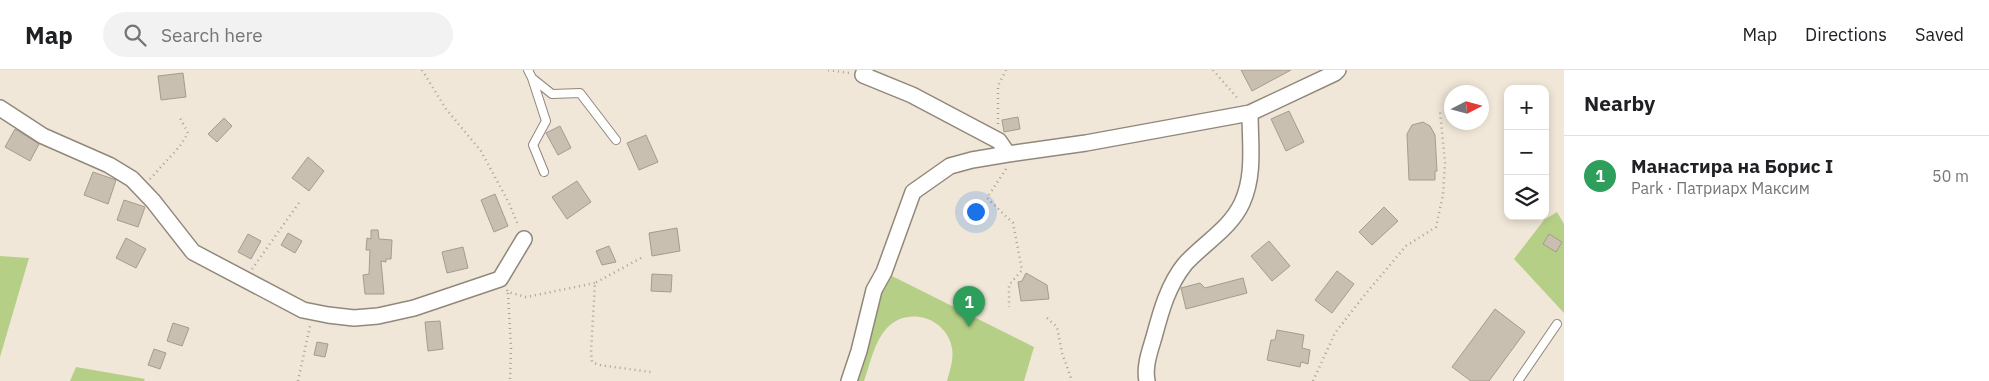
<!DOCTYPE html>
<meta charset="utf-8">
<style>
:root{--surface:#fff;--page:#f2f2f2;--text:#202124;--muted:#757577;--line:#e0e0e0;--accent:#d93025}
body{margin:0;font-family:"IBM Plex Sans",sans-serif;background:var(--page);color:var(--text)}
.controls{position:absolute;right:15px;top:15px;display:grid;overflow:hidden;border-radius:10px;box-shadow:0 2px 8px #0003}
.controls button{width:45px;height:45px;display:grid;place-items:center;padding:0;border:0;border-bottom:1px solid var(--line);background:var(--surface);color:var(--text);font:25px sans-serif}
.compass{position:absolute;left:1444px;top:15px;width:45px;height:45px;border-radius:50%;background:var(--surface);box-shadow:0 2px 8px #0003;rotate:84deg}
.you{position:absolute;left:975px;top:141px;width:18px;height:18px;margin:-12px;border:4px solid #fff;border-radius:50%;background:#1a73e8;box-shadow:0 0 0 8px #1a73e833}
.badge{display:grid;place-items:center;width:32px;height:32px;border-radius:50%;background:var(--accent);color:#fff;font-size:16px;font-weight:700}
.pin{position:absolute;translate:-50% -41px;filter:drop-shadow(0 1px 2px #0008)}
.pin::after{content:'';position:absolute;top:26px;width:18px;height:15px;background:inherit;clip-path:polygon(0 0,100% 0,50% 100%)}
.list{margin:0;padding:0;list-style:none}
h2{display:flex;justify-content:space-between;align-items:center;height:65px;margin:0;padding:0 20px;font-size:21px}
h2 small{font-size:16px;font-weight:400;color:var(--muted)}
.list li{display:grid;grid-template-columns:32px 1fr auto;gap:15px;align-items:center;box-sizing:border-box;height:80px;padding:0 20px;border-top:1px solid var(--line)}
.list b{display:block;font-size:19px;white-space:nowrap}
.list p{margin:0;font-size:16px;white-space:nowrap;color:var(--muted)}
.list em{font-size:16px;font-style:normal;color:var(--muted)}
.icon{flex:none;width:28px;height:28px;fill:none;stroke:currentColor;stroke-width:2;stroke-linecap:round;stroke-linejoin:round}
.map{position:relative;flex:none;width:1564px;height:311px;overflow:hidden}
header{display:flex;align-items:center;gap:30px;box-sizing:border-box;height:70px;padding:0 25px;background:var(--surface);border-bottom:1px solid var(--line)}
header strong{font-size:24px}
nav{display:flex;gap:28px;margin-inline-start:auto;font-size:18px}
.search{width:350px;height:45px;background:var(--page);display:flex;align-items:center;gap:12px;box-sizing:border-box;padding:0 18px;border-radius:28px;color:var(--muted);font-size:19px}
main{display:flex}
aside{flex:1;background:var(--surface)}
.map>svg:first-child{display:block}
</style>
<header>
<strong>Map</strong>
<div class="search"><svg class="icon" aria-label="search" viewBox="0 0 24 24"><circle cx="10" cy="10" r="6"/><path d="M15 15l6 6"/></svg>Search here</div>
<nav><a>Map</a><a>Directions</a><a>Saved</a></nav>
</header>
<main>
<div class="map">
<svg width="1564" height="311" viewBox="0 0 1564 311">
<rect width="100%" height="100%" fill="#f0e7d8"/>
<path fill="#b6cf86" d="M1557 142 1564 154V243L1514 189 1544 150Z
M0 186 29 188 0 287Z
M884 202 1034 277 1024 311H947C950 299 955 287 951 274 943 246 906 237 887 258 874 272 870 294 864 311H849Z
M76 297 145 309 144 311H70Z"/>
<path fill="#c8bfb1" stroke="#a49c8e" d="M1241 0H1291L1252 21Z
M183 3 186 27 161 30 158 6Z
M1289 41 1304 72 1286 81 1271 49Z
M1018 47 1020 59 1004 62 1002 50Z
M224 48 232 56 217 72 208 64Z
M1423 52 1430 56 1435 65 1437 101H1435V110H1409L1407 64 1412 55Z
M560 56 571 78 558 85 546 63Z
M15 59 39 74 30 91 5 77Z
M646 65 658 92 639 100 627 73Z
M308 87 324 101 309 121 292 108Z
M93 102 116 110 108 134 84 125Z
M577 111 591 132 567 149 552 127Z
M495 124 508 156 494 162 481 130Z
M124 130 145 137 138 157 117 150Z
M1384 137 1398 151 1372 175 1359 162Z
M677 158 680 181 652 186 649 163Z
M371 160H378L379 169 392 170 391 189H386V192L381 191 384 224H365L363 205 369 204 370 180H366L367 168 371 169Z
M288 163 302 171 295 183 281 175Z
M248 164 261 171 251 189 238 182Z
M1549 164 1562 172 1556 182 1543 174Z
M126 168 146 179 136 198 116 188Z
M1269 171 1290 196 1272 211 1251 186Z
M609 176 616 192 602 195 596 181Z
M463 177 468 198 447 203 442 182Z
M1337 201 1354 214 1332 243 1315 230Z
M1026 203 1047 215 1049 229 1021 231 1018 212 1022 211Z
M652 204 672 205 671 222 651 221Z
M1243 208 1247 223 1186 239 1181 218 1200 213 1205 218Z
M1495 239 1525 262 1489 311H1471L1452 297Z
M440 251 443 279 428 281 425 252Z
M173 253 189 258 182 276 167 271Z
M1277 260 1304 265 1302 278 1310 280 1308 294 1301 292 1300 297 1267 290 1271 270H1275Z
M317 272 328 274 325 287 314 285Z
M154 279 166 283 160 299 148 295Z"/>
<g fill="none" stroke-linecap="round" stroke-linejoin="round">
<defs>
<path id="service" d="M528 0 532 8 552 24 580 23 616 70
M532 8 546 51 533 75 544 102
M1518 311 1557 254"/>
<path id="minor" d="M865 0 863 5 912 25 999 71 1008 84 1086 73 1250 43 1335 3 1338 0
M0 38 43 66 109 95 132 109 153 131 193 182 303 240 328 245 354 248 378 246 414 238 500 209 524 169
M849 311 859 281 874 220 884 202 913 122 950 96 972 90 1008 84
M1147 311C1144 296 1150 281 1154 267 1161 241 1168 215 1185 194 1204 173 1230 159 1242 133 1255 105 1250 73 1250 43"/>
</defs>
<use href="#service" stroke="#91887b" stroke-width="10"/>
<use href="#minor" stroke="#91887b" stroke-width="18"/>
<path stroke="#a8a196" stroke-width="2.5" stroke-dasharray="1 4" stroke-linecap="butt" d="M422 0 446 39 481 81 509 133 518 155
M828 0 849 3
M1213 0 1239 30
M998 54V16L1006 0
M1006 99 987 128 1013 153 1022 200 1009 215V237
M150 109 180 76 188 63 179 46
M641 188 595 213 591 282 592 292 599 295 651 302
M252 199 301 130
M507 220 508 222 526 227 595 213
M508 223 511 278 510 311
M1047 248 1057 257 1062 283 1072 311
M298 311 310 256
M1313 311 1335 263 1363 227 1406 176 1436 157 1443 125 1445 93 1440 41"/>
<use href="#service" stroke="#fff" stroke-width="8"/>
<use href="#minor" stroke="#fff" stroke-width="15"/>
</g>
</svg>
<div class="controls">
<button>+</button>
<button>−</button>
<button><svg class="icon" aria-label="layers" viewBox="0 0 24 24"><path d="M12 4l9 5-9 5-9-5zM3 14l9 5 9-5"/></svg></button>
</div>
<svg class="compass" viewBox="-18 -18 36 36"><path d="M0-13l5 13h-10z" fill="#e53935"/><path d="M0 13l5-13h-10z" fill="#757577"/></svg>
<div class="you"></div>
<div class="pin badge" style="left:969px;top:257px;background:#2e9e5b">1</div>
</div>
<aside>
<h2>Nearby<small></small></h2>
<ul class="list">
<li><span class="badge" style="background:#2e9e5b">1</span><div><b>Манастира на Борис І</b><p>Park · Патриарх Максим</p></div><em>50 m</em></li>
</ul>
</aside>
</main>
